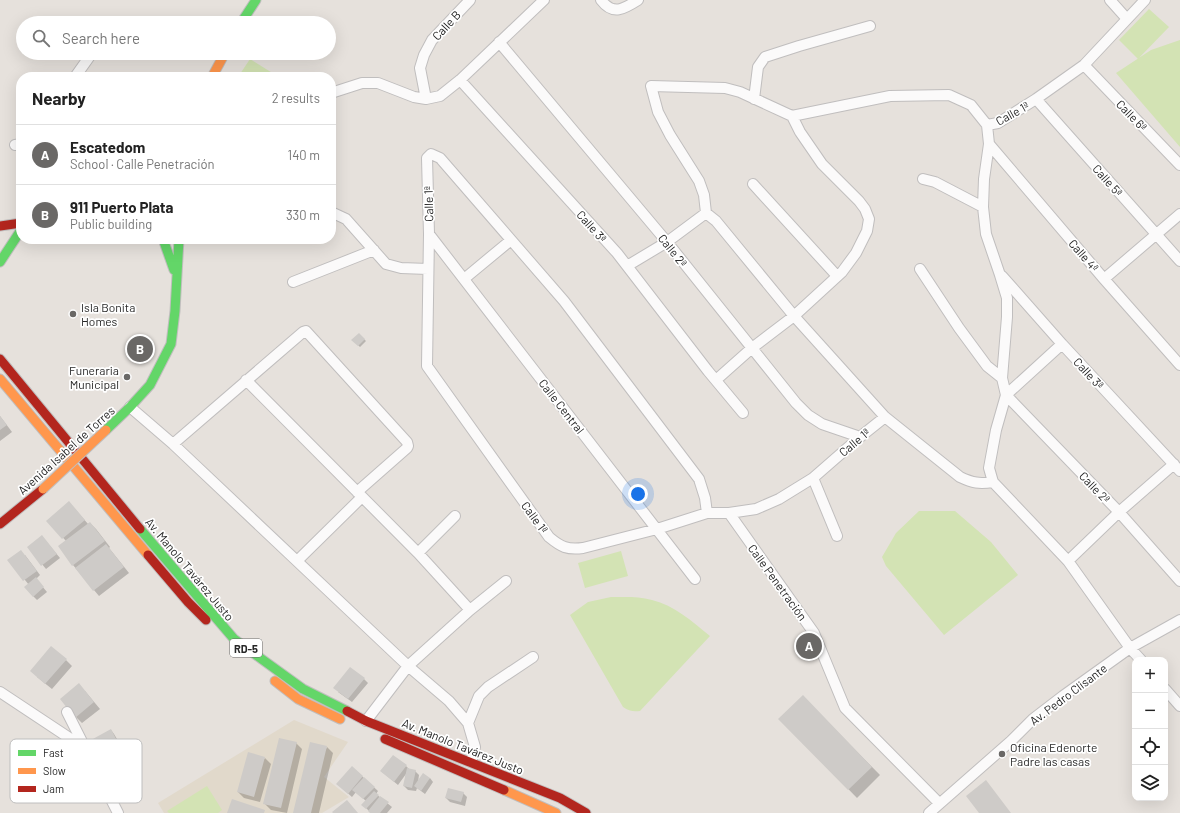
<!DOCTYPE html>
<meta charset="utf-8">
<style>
:root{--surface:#fff;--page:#f6f6f6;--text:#222;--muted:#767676;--line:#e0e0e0;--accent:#6a6866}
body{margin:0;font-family:Barlow,sans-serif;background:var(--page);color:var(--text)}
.controls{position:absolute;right:12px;bottom:12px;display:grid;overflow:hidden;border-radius:8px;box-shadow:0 4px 16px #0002}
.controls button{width:36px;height:36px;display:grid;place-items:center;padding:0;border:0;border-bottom:1px solid var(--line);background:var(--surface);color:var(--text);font:20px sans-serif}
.you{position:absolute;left:638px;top:494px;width:14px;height:14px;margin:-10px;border:3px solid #fff;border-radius:50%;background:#1a73e8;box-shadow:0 0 0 6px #1a73e833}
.badge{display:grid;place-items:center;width:26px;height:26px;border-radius:50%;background:var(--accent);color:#fff;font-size:13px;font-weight:700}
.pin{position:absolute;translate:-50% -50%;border:2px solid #fff;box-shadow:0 1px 4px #0006}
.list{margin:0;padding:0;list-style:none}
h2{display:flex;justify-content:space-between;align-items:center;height:52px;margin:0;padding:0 16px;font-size:17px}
h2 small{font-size:13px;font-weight:400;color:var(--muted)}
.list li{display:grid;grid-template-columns:26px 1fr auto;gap:12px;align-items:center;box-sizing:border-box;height:60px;padding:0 16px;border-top:1px solid var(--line)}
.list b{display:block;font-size:15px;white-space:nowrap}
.list p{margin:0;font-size:13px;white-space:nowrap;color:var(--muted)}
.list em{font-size:13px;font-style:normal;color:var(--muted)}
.icon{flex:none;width:22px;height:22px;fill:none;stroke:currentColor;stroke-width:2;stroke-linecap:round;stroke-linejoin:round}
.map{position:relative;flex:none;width:1180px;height:813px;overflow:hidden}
.search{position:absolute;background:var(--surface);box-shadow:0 4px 16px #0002;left:16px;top:16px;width:320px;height:44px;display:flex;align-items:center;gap:10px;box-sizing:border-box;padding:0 14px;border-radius:22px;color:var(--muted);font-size:15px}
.panel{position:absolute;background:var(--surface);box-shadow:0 4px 16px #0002;left:16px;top:72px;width:320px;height:172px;border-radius:16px}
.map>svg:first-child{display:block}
</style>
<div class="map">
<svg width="1180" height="813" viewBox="0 0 1180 813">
<rect width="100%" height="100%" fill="#e6e1dc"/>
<path fill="#e1d9cb" d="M294 720 348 742 324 777 349 797 322 813H164L158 803Z"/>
<path fill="#d3e3b4" d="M1149 9 1169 27 1138 59 1119 40Z
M1180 40V147L1116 73 1151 50Z
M250 59 274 74 272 77H238Z
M919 511H955L991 542 1018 575 944 635 886 566 882 557 896 533Z
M621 551 628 576 585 588 578 563Z
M611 597C625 597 638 596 652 600 674 605 693 622 710 636L640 711C633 712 629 711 623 707L570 615 588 602Z
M207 786 222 810 218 813H169L167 811Z"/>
<path fill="#0003" d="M359 334 366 341 360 347 353 340Z
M0 416 12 432 0 441Z
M75 509 88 524 90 523 96 529 110 547 109 548 129 573 99 596 73 565 66 541 48 521Z
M45 540 60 558 46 569 28 547Z
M25 555 40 575 36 579 47 592 37 600 33 596 29 585 9 560Z
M66 660 72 666 52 689 37 677Z
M364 679 368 683 352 702 338 692Z
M85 691 100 709 82 723 76 717Z
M803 697 880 775 857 798 780 719Z
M111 730 114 734 123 749 105 759 101 755Z
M296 743 302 749 287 813 271 810 265 804Z
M327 747 333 753 319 813H295Z
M265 758 271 764 260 802 244 798 238 792Z
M406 766 410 770 415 771 419 775 418 782 430 778 433 782 425 794 417 788 416 791 408 790 404 786 406 774 398 785 381 771Z
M352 767 378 791 376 794 392 807 387 813H371L363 805 366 801 356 792 352 797 342 788Z
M463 793 467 797 465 806 450 802 446 798Z"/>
<path fill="#cecbc8" d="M359 333 365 339 358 346 351 340Z
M0 416 7 425 0 430Z
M69 501 85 520 62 539 46 521Z
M90 522 105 541 72 566 58 546Z
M42 535 57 554 41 566 27 547Z
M106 544 124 567 93 591 75 568Z
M21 550 37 571 23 581 7 560Z
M36 577 44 587 33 597 24 587Z
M51 646 67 659 45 684 30 671Z
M350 667 365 678 348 699 333 688Z
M79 683 94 702 75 718 60 699Z
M803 695 872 767 848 790 778 719Z
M111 729 119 745 100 756 91 740Z
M279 738 297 742 281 808 263 804Z
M310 742 327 746 311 813H293Z
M248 752 265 757 254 797 237 792Z
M393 755 407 765 394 782 380 771Z
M352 766 363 776 348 794 336 784Z
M407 768 416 770 412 788 403 786Z
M423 773 430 778 421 791 414 786Z
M364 777 375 787 363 799 352 790Z
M986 780 1011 813H979L966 796Z
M448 788 464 792 461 802 445 798Z
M374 791 379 795 366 809 361 805Z
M380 796 389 802 380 813H370L368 811Z
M232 799 265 810 264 813H227Z
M347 800 358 813H333L332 812Z"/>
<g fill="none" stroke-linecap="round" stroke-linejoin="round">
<defs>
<path id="street" d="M601 0C613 16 624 9 638 0
M1110 0 1127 19
M499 42 667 242 796 403 808 415 822 424 860 437
M1084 65 1180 165
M75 77 92 53
M460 80 617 253 708 371 743 413
M331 93 362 83H378L414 97 426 99 440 96 460 80 544 0
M426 99 420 68 424 55 432 40 470 0
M754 99 758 67 765 57 799 46 870 26
M1036 99 1180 261
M987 125 989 144 984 179 983 207 986 234 1000 275 1007 298V317L1002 378 1006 395 996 430 989 468 993 482 1068 561 1130 648 1141 660
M987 125 998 123 1036 99 1084 65 1145 0
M989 144 1104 279 1180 365
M15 145 21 144
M923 179 935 182 983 207
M753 184 837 276
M331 212 346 219 386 264 401 268 428 269
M706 213 704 195 699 181 670 135 658 112 651 86 725 88 740 92 792 116 890 96 949 95 971 105 987 125
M706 213 716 221 794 316 885 417 960 477C973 483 979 484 993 482
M429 234 695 579
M627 266 667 242 706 213
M920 269 959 328 987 366 1002 378
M1002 276 1062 344 1180 471
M464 279 511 240
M1104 279 1180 214
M293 282 374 250
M1062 344 1006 395 1119 512 1180 581
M246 380 418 553 470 610
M716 380 752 348 794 316 842 272 856 253 867 231 869 219 865 209 859 201 822 164 800 132 792 116
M130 407 173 444 408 666 449 701 468 723 475 747 471 762
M173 444 303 332 306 331 407 442 408 446 407 448 357 492
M813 478 837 536
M707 513 705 498 699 479 564 301 440 158 431 154 427 158 429 234 427 366 549 537C561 547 567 550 583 548L657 529 707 513H729L756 509 779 499 813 478 860 437 885 417
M729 513 814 633 845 708 939 803
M418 553 455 516
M297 561 362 497
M1068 561 1119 512 1174 464
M1165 689 1180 706
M0 692 83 747
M67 712 118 813
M366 721 408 666 470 610 506 581
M468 723 479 696 488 687 533 657
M929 813 1011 741 1033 719 1063 696 1130 648 1180 620"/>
<path id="fast" d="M241 23 256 0
M163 239 174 270
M0 262 21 230
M106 430 130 407 150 385 171 344 175 311 179 239
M140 529 234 639 303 689 347 711"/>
<path id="slow" d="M212 77 225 53
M0 379 148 555
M275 681 298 699 340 719
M504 790 556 813"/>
<path id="jam" d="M0 226 21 223
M0 359 140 529
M0 524 43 489
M148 555 188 602 206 620
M347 711 366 721 560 798 586 813
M385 739 504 790"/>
</defs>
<use href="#street" stroke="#c0bebe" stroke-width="12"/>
<use href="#fast" stroke="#c0bebe" stroke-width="11"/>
<use href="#slow" stroke="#c0bebe" stroke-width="11"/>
<use href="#jam" stroke="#c0bebe" stroke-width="11"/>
<use href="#street" stroke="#fbfafa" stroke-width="10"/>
<use href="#fast" stroke="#63d668" stroke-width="9"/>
<use href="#slow" stroke="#ff974d" stroke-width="9"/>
<use href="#jam" stroke="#b3261e" stroke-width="9"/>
<defs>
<path id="slow-bridge" d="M43 489 106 430"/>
</defs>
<use href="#slow-bridge" stroke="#c0bebe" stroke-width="11" stroke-linecap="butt"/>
<use href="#slow-bridge" stroke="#ff974d" stroke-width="9"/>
</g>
<g fill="#6a6866" stroke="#fff" stroke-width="1.5">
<circle cx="73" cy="314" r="4"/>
<circle cx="127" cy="377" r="4"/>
<circle cx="1002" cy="754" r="4"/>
</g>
<g text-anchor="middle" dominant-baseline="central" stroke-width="3.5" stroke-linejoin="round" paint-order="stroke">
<rect fill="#fff" stroke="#686868" stroke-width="1" x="230" y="639" width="32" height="18" rx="3"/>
<g font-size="11" font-weight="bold" fill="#272727">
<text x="246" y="648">RD-5</text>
</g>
<g font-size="12" fill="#272727" stroke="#fff">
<text transform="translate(446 25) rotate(-47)">Calle B</text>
<text transform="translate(1012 113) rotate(-29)">Calle 1ª</text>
<text transform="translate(1132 115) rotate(46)">Calle 6ª</text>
<text transform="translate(1108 180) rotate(48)">Calle 5ª</text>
<text transform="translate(428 204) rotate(-91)">Calle 1ª</text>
<text transform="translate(592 226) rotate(48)">Calle 3ª</text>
<text transform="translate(673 250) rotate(51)">Calle 2ª</text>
<text transform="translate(1084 255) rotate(49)">Calle 4ª</text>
<text transform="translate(1089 373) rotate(47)">Calle 3ª</text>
<text transform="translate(562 406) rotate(52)">Calle Central</text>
<text transform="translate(854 442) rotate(-40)">Calle 1ª</text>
<text transform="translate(66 450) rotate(-42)">Avenida Isabel de Torres</text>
<text transform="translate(1095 487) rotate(46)">Calle 2ª</text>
<text transform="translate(535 517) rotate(54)">Calle 1ª</text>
<text transform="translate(190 569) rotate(50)">Av. Manolo Tavárez Justo</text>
<text transform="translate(778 582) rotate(54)">Calle Penetración</text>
<text transform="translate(1068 694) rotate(-37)">Av. Pedro Clisante</text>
<text transform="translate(463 746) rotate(22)">Av. Manolo Tavárez Justo</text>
</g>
<g font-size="12" fill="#272727" stroke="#fff" text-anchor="start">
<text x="81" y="307">Isla Bonita<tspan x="81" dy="14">Homes</tspan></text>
<text x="119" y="370" text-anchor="end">Funeraria<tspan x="119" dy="14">Municipal</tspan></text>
<text x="1010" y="747">Oficina Edenorte<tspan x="1010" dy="14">Padre las casas</tspan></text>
</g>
</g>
<rect x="10" y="739" width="132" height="64" rx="6" fill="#fff" stroke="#bebebe" stroke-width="1"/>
<rect x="18" y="750" width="18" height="6" fill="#63d668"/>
<rect x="18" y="768" width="18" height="6" fill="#ff974d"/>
<rect x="18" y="786" width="18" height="6" fill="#b3261e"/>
<g font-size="11" fill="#272727">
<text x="43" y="757">Fast</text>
<text x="43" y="775">Slow</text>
<text x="43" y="793">Jam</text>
</g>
</svg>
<div class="controls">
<button>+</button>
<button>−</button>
<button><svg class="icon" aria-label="locate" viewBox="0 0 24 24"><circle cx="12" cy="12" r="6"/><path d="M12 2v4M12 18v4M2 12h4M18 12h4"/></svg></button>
<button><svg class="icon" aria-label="layers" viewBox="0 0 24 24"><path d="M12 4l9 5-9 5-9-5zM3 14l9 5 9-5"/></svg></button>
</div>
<div class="you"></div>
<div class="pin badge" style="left:809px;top:646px">A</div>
<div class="pin badge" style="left:140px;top:349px">B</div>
<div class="search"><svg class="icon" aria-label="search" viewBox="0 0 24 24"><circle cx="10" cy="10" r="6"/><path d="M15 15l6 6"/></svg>Search here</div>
<section class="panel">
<h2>Nearby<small>2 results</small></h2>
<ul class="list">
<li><span class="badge">A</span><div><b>Escatedom</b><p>School · Calle Penetración</p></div><em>140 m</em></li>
<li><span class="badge">B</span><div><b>911 Puerto Plata</b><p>Public building</p></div><em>330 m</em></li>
</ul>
</section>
</div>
